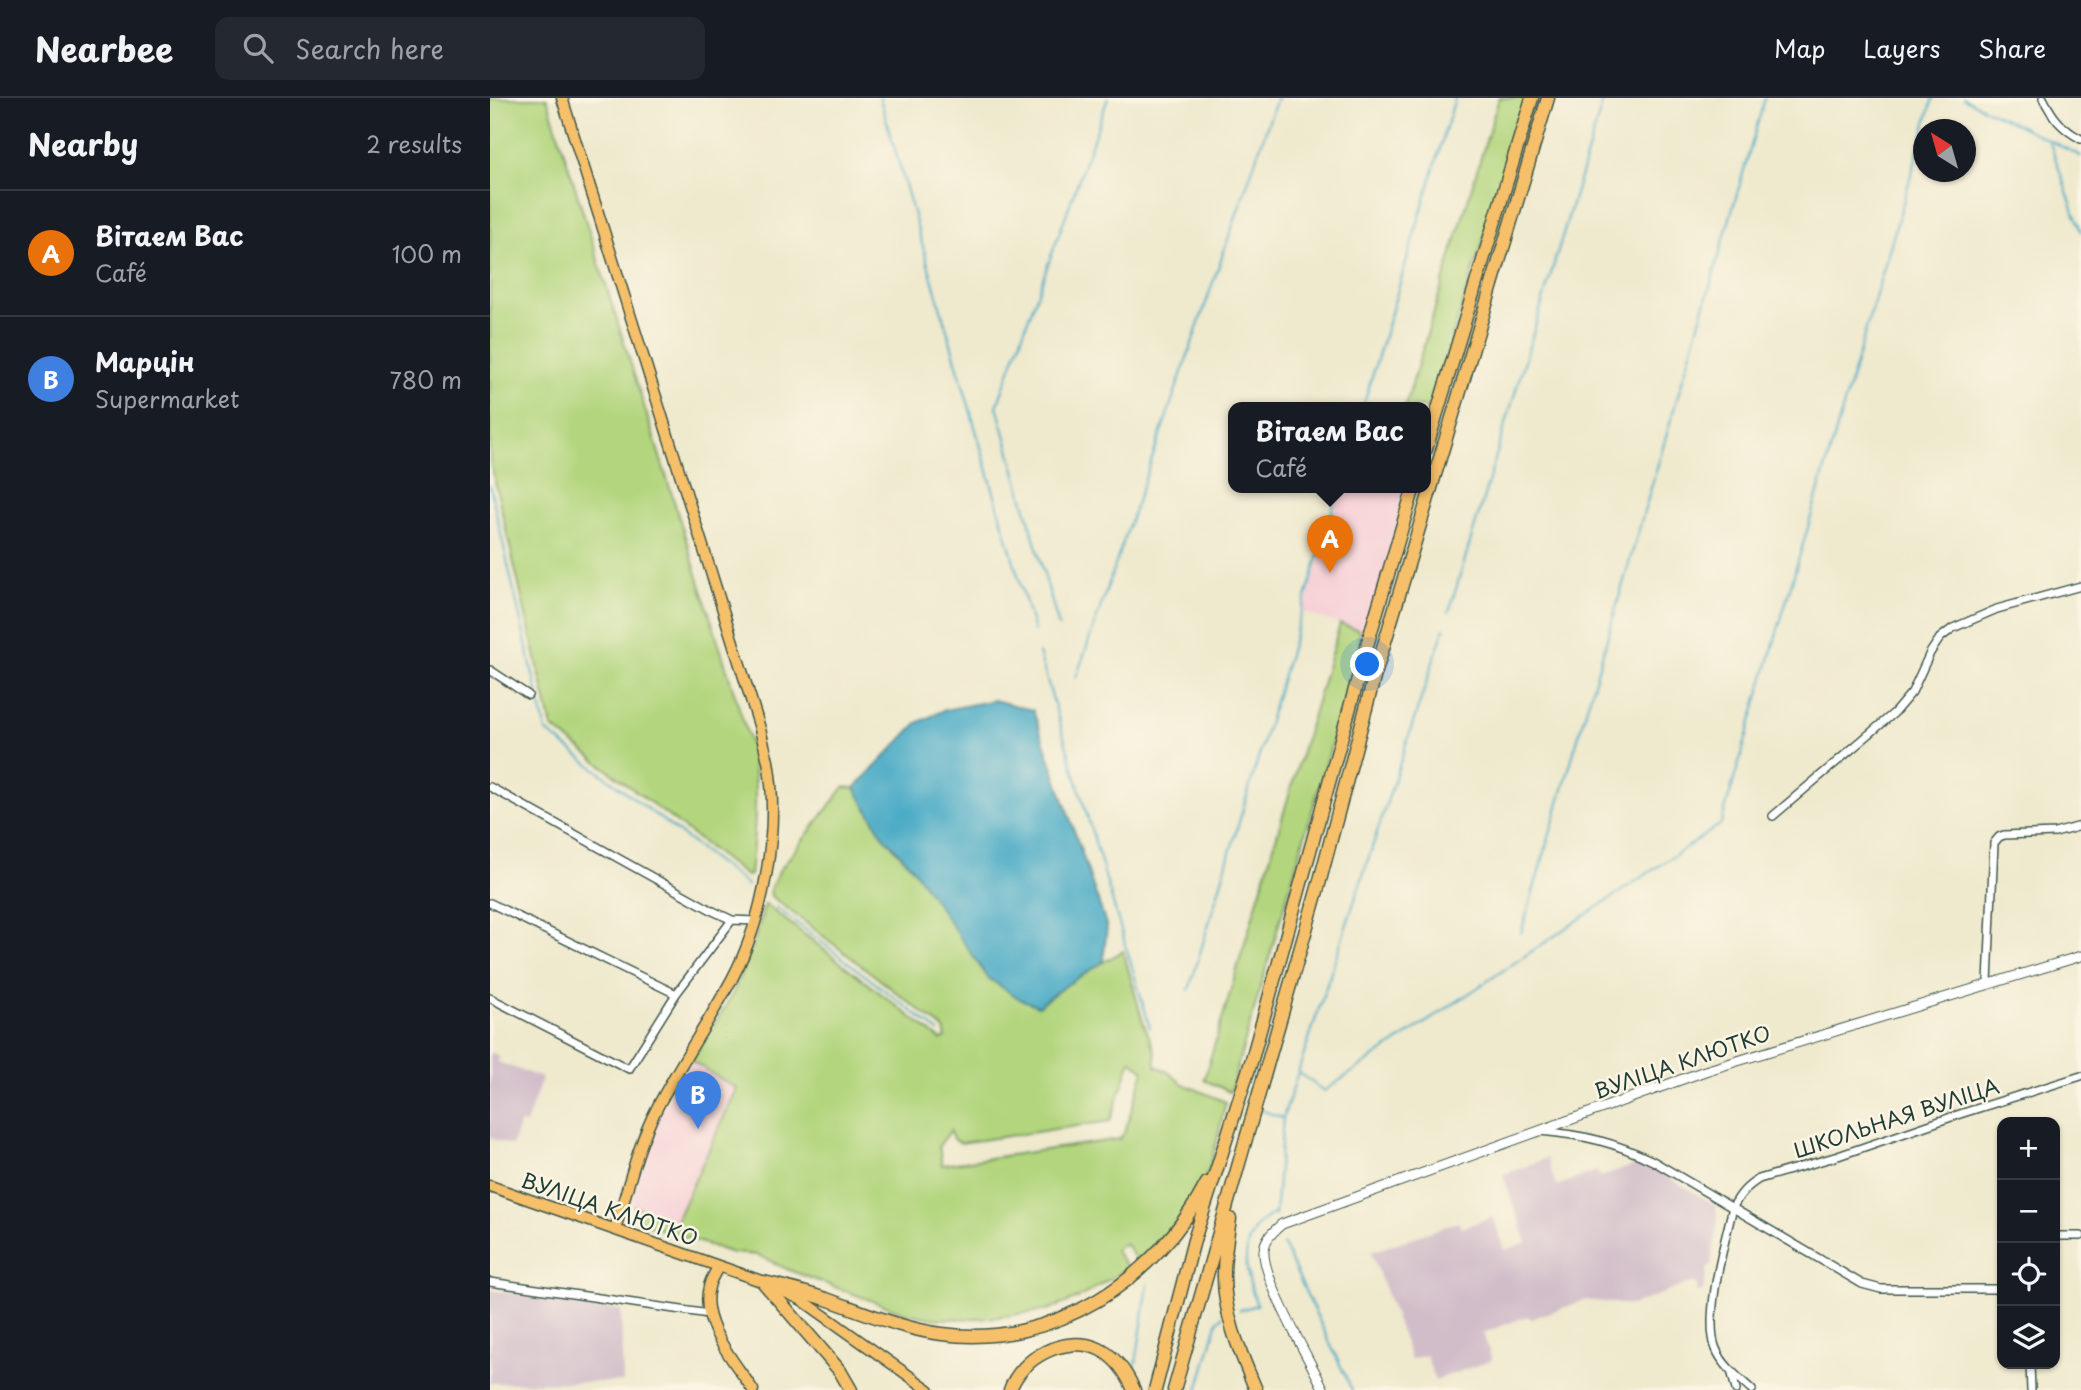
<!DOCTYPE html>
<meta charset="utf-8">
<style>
:root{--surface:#171b24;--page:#242831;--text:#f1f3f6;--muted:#9ea1a6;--line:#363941;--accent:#d690ce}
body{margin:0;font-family:"Playpen Sans",sans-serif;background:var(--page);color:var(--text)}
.controls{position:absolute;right:21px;bottom:21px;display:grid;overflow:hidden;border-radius:14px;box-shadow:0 2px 5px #0004}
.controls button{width:63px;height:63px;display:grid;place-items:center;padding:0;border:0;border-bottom:2px solid var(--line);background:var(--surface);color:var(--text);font:35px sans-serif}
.compass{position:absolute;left:1423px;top:21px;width:63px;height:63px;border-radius:50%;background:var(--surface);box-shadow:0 2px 5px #0004;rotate:323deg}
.you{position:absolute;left:878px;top:567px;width:24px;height:24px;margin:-18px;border:5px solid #fff;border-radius:50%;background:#1a73e8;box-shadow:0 0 0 10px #1a73e833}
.badge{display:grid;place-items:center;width:46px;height:46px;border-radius:50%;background:var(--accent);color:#fff;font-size:23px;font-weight:700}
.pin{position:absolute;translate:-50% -58px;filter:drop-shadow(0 2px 4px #0008)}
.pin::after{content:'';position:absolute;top:37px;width:24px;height:21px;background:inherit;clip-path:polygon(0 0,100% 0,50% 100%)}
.popup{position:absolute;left:738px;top:304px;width:203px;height:91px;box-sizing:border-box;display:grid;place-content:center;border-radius:14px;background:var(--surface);filter:drop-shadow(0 2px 5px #0005);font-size:23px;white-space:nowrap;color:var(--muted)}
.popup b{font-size:26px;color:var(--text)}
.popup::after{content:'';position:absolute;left:50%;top:100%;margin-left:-14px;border:14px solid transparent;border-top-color:var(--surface)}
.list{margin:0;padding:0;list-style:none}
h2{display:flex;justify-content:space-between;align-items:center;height:91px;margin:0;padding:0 28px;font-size:30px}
h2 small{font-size:23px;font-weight:400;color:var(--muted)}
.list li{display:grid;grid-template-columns:46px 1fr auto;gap:21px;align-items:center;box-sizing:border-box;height:126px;padding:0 28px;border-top:2px solid var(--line)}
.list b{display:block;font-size:26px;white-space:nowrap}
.list p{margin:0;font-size:23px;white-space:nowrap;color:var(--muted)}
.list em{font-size:23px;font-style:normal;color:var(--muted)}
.icon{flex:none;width:38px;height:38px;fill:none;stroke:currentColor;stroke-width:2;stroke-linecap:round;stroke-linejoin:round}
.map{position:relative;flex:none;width:1591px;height:1292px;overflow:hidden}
header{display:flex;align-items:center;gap:42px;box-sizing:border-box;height:98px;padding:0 35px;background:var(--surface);border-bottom:2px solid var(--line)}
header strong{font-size:33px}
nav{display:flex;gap:38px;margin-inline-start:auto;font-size:24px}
.search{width:490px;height:63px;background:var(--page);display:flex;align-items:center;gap:18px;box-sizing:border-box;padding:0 24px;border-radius:14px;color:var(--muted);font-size:26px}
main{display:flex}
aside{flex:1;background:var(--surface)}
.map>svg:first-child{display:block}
</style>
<header>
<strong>Nearbee</strong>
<div class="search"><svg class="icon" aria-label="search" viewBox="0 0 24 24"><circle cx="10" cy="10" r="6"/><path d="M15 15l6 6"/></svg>Search here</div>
<nav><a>Map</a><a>Layers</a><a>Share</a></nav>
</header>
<main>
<aside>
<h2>Nearby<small>2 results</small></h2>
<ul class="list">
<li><span class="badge" style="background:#e8710a">A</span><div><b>Вітаем Вас</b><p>Café</p></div><em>100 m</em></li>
<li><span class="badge" style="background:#3f7fe0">B</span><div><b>Марцін</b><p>Supermarket</p></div><em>780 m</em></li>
</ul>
</aside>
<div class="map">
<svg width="1591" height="1292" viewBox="0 0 1591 1292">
<rect width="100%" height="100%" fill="#fcf5e5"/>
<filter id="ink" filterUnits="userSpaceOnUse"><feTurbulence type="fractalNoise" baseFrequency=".0143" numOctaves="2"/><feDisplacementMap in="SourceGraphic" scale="14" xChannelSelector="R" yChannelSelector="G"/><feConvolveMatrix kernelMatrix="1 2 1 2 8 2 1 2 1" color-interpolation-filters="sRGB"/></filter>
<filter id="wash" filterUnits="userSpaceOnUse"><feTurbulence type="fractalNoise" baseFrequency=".00686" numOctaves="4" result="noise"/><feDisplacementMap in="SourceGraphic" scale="28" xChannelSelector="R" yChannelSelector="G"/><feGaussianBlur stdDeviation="1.57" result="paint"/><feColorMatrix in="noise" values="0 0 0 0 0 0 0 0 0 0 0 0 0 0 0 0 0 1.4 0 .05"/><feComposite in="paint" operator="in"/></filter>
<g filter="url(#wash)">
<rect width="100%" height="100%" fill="#efe9cd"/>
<path fill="#f6cfd6" d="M851 389H918L877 535 813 514Z
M202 963 248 990 184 1127 144 1108 142 1099 170 1015Z"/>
<path fill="#d1bdc9" d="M0 954 9 958 8 964 52 980 36 1026 30 1024 22 1048 0 1040Z
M1057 1060 1066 1088 1107 1073 1110 1079 1143 1068 1149 1062 1225 1107 1228 1122 1221 1167 1217 1171 1213 1194 1207 1193V1186L1200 1185 1142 1207 1095 1202 1041 1221 1038 1218 993 1235 1002 1262 945 1282 936 1257 921 1261 881 1154 968 1124 971 1130 1003 1119 1015 1152 1037 1144 1013 1077Z
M0 1192 131 1212 133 1284 0 1285Z"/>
<path fill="#b2d57d" stroke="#688958" stroke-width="2" fill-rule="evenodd" d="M0 0H57L261 648C268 692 265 733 260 777L256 778 62 629 0 363Z
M1009 0H1038L941 305 936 312V309H915Z
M850 526 869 532 870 548 740 994 714 982Z
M354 689 365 690 393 738 548 908 585 881 633 853 653 924 665 953 666 968 678 974 693 986 736 1004C730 1027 726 1052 718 1073 703 1109 675 1138 647 1163L635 1145 625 1152 638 1170 588 1200 557 1212 500 1220 447 1221 415 1215 299 1172 268 1157 242 1155 155 1126 149 1122 144 1108 184 1127 247 991 202 963 243 895 265 842 275 806 451 942 456 940 454 931 281 798 280 792 289 773ZM641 962 654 973 635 1033 630 1041 452 1067 449 1048 460 1033 463 1041 471 1045 620 1023Z"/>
<path fill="#45a9c5" stroke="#32737c" stroke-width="2" d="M504 602 543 612 617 829 613 864 563 896 548 908 530 901 498 880 421 768 393 738 365 690 427 625 454 612Z"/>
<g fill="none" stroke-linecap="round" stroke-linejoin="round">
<path stroke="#45a9c5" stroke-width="2" d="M390 0 544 533
M1473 0 1591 58
M1434 32 1443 0
M1559 42 1591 134
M873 309 965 0
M0 388 56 633 257 787
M959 514 1114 0
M569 529 507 308 618 0
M549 555 660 930
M586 580 787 0
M286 809 449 934
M1031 835 1275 0
M699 892 849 389
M809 975 834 993 1231 726 1434 33
M771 1012 793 1020
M785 1118 793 1020 954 531
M793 1146 862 1292
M750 1212 767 1207C754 1172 745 1135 786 1114
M645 1272 658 1186
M708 1292 728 1222 733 1218"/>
</g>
</g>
<g filter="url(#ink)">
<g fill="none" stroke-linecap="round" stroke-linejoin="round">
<defs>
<path id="minor" d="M1553 0C1563 20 1572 31 1591 41
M0 572 38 597
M0 689 223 813 242 822 265 823
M1283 718 1404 615 1422 594 1440 555 1450 540 1463 530 1507 511 1591 488
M0 805 186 896
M1498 885 1504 745 1509 739 1514 737 1565 735 1591 728
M0 900 139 971 186 896 242 822
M1050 1033C1094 1037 1124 1044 1163 1063L1372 1186 1391 1191H1512
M1565 1138H1591
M0 1184 219 1216
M1540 1266 1541 1292
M1241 1272 1246 1292
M1262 1292C1249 1280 1233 1268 1226 1251 1213 1220 1235 1143 1243 1109 1250 1096 1256 1089 1269 1081L1348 1058 1473 1015 1591 978"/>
<path id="tertiary" d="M834 1292C821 1264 771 1179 774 1152 775 1140 784 1133 792 1126L1215 973 1591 858"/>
<path id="primary" d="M72 0 269 627C272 639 275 651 278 663 290 731 274 821 242 881 218 925 190 966 167 1010 147 1048 138 1091 125 1131
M0 1088 274 1184 312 1202 439 1292
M228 1169C225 1175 220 1182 219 1189 209 1225 245 1264 263 1292"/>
<path id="motorway" d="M936 351 1042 0
M740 1121C737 1139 734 1158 734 1176 733 1216 751 1256 766 1292
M274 1184C295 1189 315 1194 336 1201 374 1214 412 1231 452 1236 564 1251 667 1181 717 1085
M274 1185 350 1273 361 1292
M520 1292C531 1259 576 1236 609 1251 626 1259 637 1276 644 1292
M665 1292 704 1142 762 961 882 530 924 389
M684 1292 829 786 884 580 1058 0"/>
</defs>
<use href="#minor" stroke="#3e574b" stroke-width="10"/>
<use href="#tertiary" stroke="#3e574b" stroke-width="11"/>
<use href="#primary" stroke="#3e574b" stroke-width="13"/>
<use href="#motorway" stroke="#3e574b" stroke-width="15"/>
<use href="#minor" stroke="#fff" stroke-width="7"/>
<use href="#tertiary" stroke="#fff" stroke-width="9"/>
<use href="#primary" stroke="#f6c06b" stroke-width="10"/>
<use href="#motorway" stroke="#f6c06b" stroke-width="12"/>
</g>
</g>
<g text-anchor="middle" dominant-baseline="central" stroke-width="5" stroke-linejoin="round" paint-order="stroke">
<g font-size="21" fill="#1f3d34" stroke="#fcf5e5">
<text transform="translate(1192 963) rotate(-19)">ВУЛІЦА КЛЮТКО</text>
<text transform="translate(1406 1019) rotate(-18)">ШКОЛЬНАЯ ВУЛІЦА</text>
<text transform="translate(120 1110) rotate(19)">ВУЛІЦА КЛЮТКО</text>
</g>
</g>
</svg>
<div class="controls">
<button>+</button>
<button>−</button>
<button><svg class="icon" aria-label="locate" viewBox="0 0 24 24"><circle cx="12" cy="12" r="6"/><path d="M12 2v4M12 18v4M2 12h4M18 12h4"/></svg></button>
<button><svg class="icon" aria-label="layers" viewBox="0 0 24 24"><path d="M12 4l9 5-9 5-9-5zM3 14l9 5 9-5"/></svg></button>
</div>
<svg class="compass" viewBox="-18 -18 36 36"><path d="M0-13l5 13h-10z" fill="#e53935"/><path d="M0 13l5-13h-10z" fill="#9ea1a6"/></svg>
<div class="you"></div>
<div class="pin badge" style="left:840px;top:475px;background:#e8710a">A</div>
<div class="popup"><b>Вітаем Вас</b>Café</div>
<div class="pin badge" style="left:208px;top:1031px;background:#3f7fe0">B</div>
</div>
</main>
